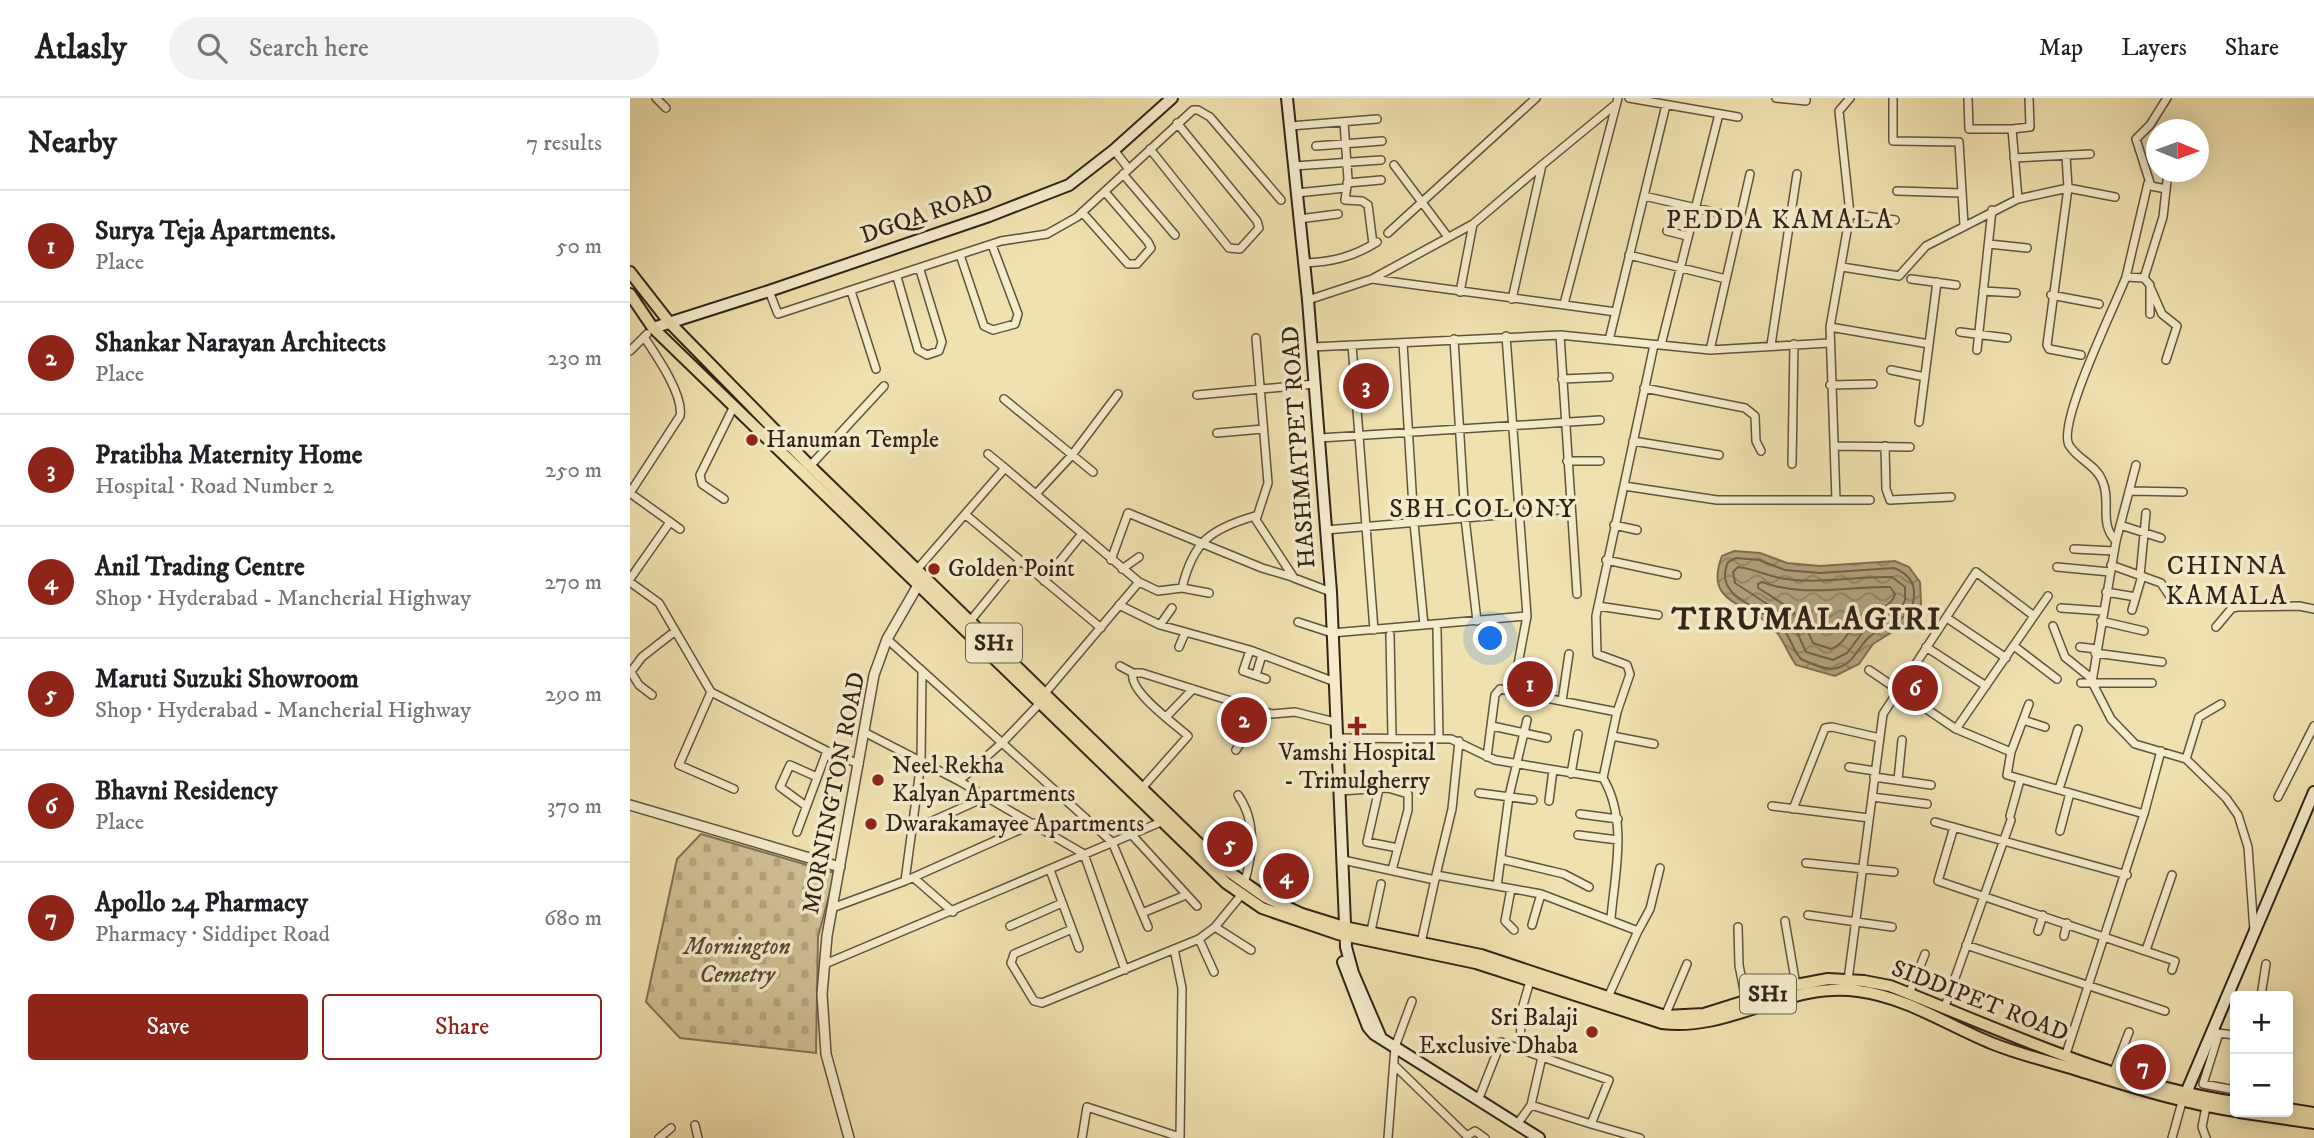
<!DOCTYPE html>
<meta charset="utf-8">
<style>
:root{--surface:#fff;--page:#f2f2f2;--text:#202124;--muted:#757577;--line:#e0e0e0;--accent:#8f2418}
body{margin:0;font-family:"IM FELL DW Pica",serif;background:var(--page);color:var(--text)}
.controls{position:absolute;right:21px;bottom:21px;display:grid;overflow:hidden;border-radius:7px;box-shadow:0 4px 18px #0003}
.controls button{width:63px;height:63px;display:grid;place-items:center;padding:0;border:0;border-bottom:2px solid var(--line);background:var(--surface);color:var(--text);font:35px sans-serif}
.compass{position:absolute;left:1516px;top:21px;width:63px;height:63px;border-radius:50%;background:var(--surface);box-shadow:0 4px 18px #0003;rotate:91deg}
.you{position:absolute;left:861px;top:541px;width:24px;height:24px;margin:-18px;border:5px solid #fff;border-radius:50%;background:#1a73e8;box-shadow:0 0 0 10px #1a73e833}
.badge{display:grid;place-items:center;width:46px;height:46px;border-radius:50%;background:var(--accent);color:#fff;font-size:23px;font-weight:700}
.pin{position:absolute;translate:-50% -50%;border:4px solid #fff;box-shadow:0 2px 7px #0006}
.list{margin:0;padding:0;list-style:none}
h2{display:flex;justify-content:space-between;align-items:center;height:91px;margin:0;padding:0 28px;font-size:30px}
h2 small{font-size:23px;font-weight:400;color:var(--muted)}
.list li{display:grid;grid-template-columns:46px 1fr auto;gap:21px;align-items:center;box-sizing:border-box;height:112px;padding:0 28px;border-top:2px solid var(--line)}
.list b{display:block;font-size:26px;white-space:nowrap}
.list p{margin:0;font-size:23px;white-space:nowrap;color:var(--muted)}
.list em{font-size:23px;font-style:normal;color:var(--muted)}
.actions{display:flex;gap:14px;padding:21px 28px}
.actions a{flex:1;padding:16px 0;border:2px solid var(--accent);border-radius:7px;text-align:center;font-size:24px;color:var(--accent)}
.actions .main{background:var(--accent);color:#fff}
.icon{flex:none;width:38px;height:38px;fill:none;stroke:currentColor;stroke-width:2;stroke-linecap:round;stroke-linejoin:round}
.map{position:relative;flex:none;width:1684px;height:1040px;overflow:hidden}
header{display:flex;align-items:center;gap:42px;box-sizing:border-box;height:98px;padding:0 35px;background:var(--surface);border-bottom:2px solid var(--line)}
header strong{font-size:33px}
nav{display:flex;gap:38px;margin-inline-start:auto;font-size:24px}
.search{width:490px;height:63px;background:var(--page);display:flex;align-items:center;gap:18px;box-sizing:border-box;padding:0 24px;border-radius:38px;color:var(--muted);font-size:26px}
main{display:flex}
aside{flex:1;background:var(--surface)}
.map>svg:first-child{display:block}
</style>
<header>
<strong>Atlasly</strong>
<div class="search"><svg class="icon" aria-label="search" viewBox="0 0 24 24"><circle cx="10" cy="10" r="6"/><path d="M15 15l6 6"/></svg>Search here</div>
<nav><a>Map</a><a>Layers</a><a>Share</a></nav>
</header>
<main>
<aside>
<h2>Nearby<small>7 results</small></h2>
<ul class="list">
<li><span class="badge">1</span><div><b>Surya Teja Apartments.</b><p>Place</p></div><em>50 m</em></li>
<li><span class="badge">2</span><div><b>Shankar Narayan Architects</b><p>Place</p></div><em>230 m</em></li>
<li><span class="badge">3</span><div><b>Pratibha Maternity Home</b><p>Hospital · Road Number 2</p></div><em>250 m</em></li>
<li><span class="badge">4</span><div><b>Anil Trading Centre</b><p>Shop · Hyderabad - Mancherial Highway</p></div><em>270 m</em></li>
<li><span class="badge">5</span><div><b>Maruti Suzuki Showroom</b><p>Shop · Hyderabad - Mancherial Highway</p></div><em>290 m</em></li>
<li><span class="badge">6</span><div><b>Bhavni Residency</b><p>Place</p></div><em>370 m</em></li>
<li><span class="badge">7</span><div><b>Apollo 24 Pharmacy</b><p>Pharmacy · Siddipet Road</p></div><em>680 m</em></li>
</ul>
<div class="actions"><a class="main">Save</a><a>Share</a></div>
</aside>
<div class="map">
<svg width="1684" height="1040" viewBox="0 0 1684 1040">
<defs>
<pattern id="cemetery-stones" width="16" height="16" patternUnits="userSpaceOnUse" patternTransform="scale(1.75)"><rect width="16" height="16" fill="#d0c196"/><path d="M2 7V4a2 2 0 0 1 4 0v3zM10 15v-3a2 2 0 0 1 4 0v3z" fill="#b3a681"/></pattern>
<pattern id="water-waves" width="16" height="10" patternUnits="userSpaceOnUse" patternTransform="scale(1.75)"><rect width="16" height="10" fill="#afa17c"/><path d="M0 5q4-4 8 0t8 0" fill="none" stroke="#8f8365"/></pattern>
</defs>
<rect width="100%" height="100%" fill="#f0e1b0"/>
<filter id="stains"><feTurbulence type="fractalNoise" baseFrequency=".00286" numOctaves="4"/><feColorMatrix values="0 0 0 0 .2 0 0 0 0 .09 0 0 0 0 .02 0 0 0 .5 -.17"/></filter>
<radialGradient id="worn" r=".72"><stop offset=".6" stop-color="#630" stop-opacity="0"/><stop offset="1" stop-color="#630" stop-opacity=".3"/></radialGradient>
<path fill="url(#cemetery-stones)" stroke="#817256" stroke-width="2" d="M71 736 205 775 188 839 186 955 50 940 16 904 47 761Z"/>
<path fill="url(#water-waves)" stroke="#7d6f54" stroke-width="2" d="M1104 453 1130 455 1157 465 1190 468 1265 463 1279 469 1290 484 1291 506 1283 521 1243 546 1229 566 1205 578 1166 567C1156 553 1153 538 1139 526 1113 504 1074 504 1092 458Z"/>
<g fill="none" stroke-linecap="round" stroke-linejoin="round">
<path stroke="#70624a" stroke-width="2" d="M1106 460 1129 462 1155 472 1190 475 1264 470C1274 474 1283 481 1284 493 1286 525 1256 523 1238 540 1227 551 1224 565 1207 570 1196 573 1181 566 1171 561 1162 551 1161 539 1151 528 1132 508 1082 500 1098 464Z
M1108 469C1125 471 1140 479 1156 481 1192 486 1227 478 1262 479L1275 489V502L1271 511 1233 534 1217 555 1203 562 1176 554 1167 534 1148 513 1105 485 1103 474Z
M1132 484C1175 500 1216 488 1260 489L1265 496C1261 511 1241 514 1229 523 1218 532 1215 546 1201 551L1183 545C1171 514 1155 507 1128 490V486Z"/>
<defs>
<path id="minor" d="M26 0 36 10
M999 0 1108 19
M1146 0 1176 3V0
M1263 0V43L1329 44 1334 127
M1338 0 1339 31H1382
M714 24 718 81 715 102 732 103 738 107 743 146
M660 28 747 21
M686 48 752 43
M520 51 599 150 610 151 629 130 627 123 547 25
M484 52 498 70
M1436 58 1438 90 1417 247 1419 251 1451 257
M1384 60 1460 56
M764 67 818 139
M912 67 986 6
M664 68 751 62
M493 76 545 137
M717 85 751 82
M1536 91 1521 88 1506 41 1520 27 1537 0
M1267 93 1332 95
M667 95 715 90
M1014 98 1110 120
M1388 101 1438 90 1485 99
M452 114 498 166H507L521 150 518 144 475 94
M1220 116 1265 122
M669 121 708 116
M1037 133 1057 138
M758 135 906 0
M1359 146 1397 150
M330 157 354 228 363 232 385 226 388 216 362 147
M999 157 1096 181
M674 165C702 164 723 159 747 144
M1212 169 1269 178 1296 148 1388 101 1382 31 1400 29 1399 0
M267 179 288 252 297 257 309 253 312 244 290 172
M1496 179 1518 85
M1514 180 1533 119 1538 74
M742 181 843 126 912 67 882 201
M1281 181 1326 187
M1521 191 1532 216 1547 228 1536 262
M139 193 148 216 371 143 417 136 447 119 563 12H568L580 19 651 102
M221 193 246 271
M1353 193 1386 195
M830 194 843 126
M1421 197 1469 206
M678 202 742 181 986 214
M934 206 988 0
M1200 229 1299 246
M1330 234 1377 240
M930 237 947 496
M876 238 897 518 883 593
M626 240 638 385 626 422 664 480 701 494
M824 241 835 420 847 523
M979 242 1036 7
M773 245 784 425 794 527
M722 247 744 532
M1031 247 1089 16
M1141 247 1167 76
M682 249 930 237 1080 252 1199 245
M1080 252 1120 76
M1347 252 1362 112
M0 253 17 236
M1261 272 1295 279
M932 281 979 279
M1200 287 1243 286
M1014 290 1115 310 1125 318 1126 343 1131 353
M567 297 685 286
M374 301 463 374
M1289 324 1307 184
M587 335 633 331
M690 340 970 322
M1003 343 1089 357
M1204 348 1280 349
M1255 348 1256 391 1260 402 1321 399
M358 356 375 370
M937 363H970
M1162 366 1164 246
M1506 367 1486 443 1462 584 1481 621 1505 646 1556 661 1596 700 1608 717 1618 749 1624 833
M180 368 254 288
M994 388 1087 402H1240
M1499 393 1553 394
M0 395 50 318C54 297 26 257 14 239
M0 395 50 431
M406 396 442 357 488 296
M94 401 72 386 70 377 104 308
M1206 402 1200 229 1220 116 1209 13 1220 0
M336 417 471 530
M984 427 1007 432
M1490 427 1531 440
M696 432 940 411
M1486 443C1468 425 1482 403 1472 382 1466 367 1447 361 1439 347 1427 325 1485 208 1496 179L1514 180 1520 187V216
M1444 451 1484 453
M481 462 498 415 632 470 662 479
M976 462 1047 477
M1481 467 1531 485 1539 497
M1427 469 1480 474
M492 471 509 459
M284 475 375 370 509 484 528 493 552 490 579 495
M1510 478 1516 415
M0 481 40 424
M414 483 451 437
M0 484 29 505 81 594 197 653 229 666
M552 490C563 444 580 431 625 418
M1476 494 1506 499
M489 507 530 527 620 552 705 584
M968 508 1028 517
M1431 510 1473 513
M1502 512 1512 478
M1317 520 1376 560
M341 522 390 462
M1471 523 1514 533
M668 524 702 535 897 518
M530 527 542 510
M1423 528 1435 559 1461 580
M1586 529 1602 510 1608 509 1669 508 1684 511
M807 532 809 639
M760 537 762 639
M257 541 482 744 518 829
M1384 548 1427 581
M549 549 555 535
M1296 549 1356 588
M1450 549 1467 551
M620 552 613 573 636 581
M1465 555 1532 564
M490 568 503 575
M1239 572 1326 631 1381 654 1377 677 1514 716 1435 959
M1 574 9 587 22 597
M0 575 12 559 44 534
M626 577 632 557
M1451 585H1522
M81 594 49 667 104 691
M416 594 509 484
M932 603 939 556
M536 619 563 591
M1393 622 1415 629
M862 628 917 640
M1326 631 1404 518
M234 634 329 683 454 756 495 872
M982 638 1024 646
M706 640 821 641 865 662 973 680C998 722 985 774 981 820
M606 652 631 613
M1381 654 1399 606
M857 659 865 597 870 591 987 614
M1556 661 1569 619 1591 606
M1219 669 1245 673
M941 676 948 636
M1244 679 1301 687
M973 680 987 614 1000 576 997 567 967 556 966 518 1024 247
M1268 682 1272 642
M329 683 373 644 411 604
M512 690 558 638C545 626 498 593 503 575H512L642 616 665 614 705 624
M749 691 737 744 763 749
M1429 691 1448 631
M709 693 758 690 778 696V712L762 772
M849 695 903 702
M608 697C627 724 623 756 614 786
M1242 699 1297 706
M1648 699 1684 628
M919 703 923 672
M176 708 150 689 160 667 187 679
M1142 708 1239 720
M1163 711 1195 630 1202 629 1250 640
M950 716 988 721
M1514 716 1531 653
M1380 718 1390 682
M1305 724 1497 777
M1324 729 1308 783 1545 863 1542 872
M282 732 356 699
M1430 733 1440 695
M167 734 197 653
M502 737 567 808
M948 737 988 742
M871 761 934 776 959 789
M713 762 805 782
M1176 765 1264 774
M595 771 621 752
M420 772 442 831
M806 777 822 711 829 643
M284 780 323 814
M275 783 405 725
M867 788 879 698 897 622
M881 791 875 823 884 832
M202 810 275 783 291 664 292 574
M512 815 556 797
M1178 817 1262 829
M1155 823 1166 887
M902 827 911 796
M380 828 432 805
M585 829 621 852
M1108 829 1109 867 1116 903
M741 833 751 786
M1008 833 1020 811 1030 770
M1408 833 1413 817
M1434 838 1437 825
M569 841 584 874
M791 845 806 777 911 796 1008 833 978 899
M1336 847 1535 913
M449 850 442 831 384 856 381 865 404 903 412 905 569 841 585 829 612 796
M1516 852 1542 777
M195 866 531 724
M1218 882 1253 616 1346 474 1404 518 1418 498
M900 883 890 918 891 941 912 959 979 982 961 1026 1010 1040
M1279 896 1295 856
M1631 898 1636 866
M1314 911 1381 722
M1035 918 1057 866
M1587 935 1605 937
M1589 935 1573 986 1605 992
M764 967 837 1038 845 1033 855 1040
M1484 973 1499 934
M849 1000 871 944 912 959 901 1007 961 1026
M888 1025 901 1007
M65 1027 68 1040
M29 1040 41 1030
M452 1040 457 1009 550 1039 552 890 544 851
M758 1040 765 949 782 903
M1542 1040 1552 1004
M1576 1040 1572 1029 1576 1009"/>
<path id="tertiary" d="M0 707 210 769
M219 1040 196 956 192 896 197 838 244 577 257 541 291 482"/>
<path id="secondary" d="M657 0 678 202 701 494 716 849 723 875 751 940
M23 230 139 193 359 118 439 87 484 52 542 0
M713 864 738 929 744 936 909 1040
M1556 995 1684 694"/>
<path id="primary" d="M0 174 39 224 180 368 595 771 635 799 672 816 714 829 851 857 1035 918 1074 916 1166 887 1198 881 1234 883 1260 888C1372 932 1484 986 1605 1004
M0 196 23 230 596 785 632 810 708 836 846 865 1032 925C1100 934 1159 883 1228 893 1276 899 1317 927 1361 945 1388 956 1418 963 1447 972 1499 988 1551 1005 1605 1013
M1658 1011 1684 1015
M1609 1014 1684 1025"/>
</defs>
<use href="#minor" stroke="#62533d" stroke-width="10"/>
<use href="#tertiary" stroke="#62533d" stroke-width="12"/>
<use href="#secondary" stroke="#322417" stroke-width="14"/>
<use href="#primary" stroke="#322417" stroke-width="14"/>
<use href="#minor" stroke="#f5eccc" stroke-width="7"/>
<use href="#tertiary" stroke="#f5eccc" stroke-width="9"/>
<use href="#secondary" stroke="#f5eccc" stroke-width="10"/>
<use href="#primary" stroke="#f0e1b0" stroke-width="10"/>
</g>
<g fill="#8f2418" stroke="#f5eccc" stroke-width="2.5">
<circle cx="122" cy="342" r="7"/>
<circle cx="304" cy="471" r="7"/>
<path d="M723.5 617.5h7v7h7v7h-7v7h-7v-7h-7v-7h7z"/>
<circle cx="248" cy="682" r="7"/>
<circle cx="241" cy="726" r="7"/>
<circle cx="962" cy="934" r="7"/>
</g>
<g text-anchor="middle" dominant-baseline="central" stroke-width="7" stroke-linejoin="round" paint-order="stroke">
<g fill="#f5eccc" stroke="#6c604d" stroke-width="2">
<rect x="336" y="525.5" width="56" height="39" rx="5"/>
<rect x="1110" y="876.5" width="56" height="39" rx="5"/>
</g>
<g font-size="23" font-weight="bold" fill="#322417">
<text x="364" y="545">SH1</text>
<text x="1138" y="896">SH1</text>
</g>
<g font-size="24" fill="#322417" stroke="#f5eccc">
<text transform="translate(297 116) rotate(-19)">DGQA ROAD</text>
<text transform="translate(669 349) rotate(-94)">HASHMATPET ROAD</text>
<text transform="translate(204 695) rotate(-79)">MORNINGTON ROAD</text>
<text transform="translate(1350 903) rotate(21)">SIDDIPET ROAD</text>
</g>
<g font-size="24" fill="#322417" stroke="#f5eccc" text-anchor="start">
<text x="136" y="342">Hanuman Temple</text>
<text x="318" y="471">Golden Point</text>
<text x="727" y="655" text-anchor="middle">Vamshi Hospital<tspan x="727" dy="28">- Trimulgherry</tspan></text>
<text x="262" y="668">Neel Rekha<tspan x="262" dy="28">Kalyan Apartments</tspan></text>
<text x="255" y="726">Dwarakamayee Apartments</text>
<text x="948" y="920" text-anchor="end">Sri Balaji<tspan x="948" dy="28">Exclusive Dhaba</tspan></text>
</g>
<g font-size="24" font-style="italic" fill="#5a4b37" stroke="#f5eccc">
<text x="107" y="849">Mornington<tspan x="107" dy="28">Cemetry</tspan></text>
</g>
<g font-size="26" letter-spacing="2" fill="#322417" stroke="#f5eccc">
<text x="1150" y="122">PEDDA KAMALA</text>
<text x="853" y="411">SBH COLONY</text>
<text x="1597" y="468">CHINNA<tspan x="1597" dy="30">KAMALA</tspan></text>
</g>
<g font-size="32" font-weight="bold" letter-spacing="2" fill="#322417" stroke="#f5eccc">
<text x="1177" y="522">TIRUMALAGIRI</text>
</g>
</g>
<rect width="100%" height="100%" filter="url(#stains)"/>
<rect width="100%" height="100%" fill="url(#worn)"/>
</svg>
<div class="controls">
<button>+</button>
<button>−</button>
</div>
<svg class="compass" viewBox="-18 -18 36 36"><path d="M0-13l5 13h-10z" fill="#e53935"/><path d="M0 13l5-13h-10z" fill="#757577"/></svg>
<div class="you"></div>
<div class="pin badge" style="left:900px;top:586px">1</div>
<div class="pin badge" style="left:614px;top:622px">2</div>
<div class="pin badge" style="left:736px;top:288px">3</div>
<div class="pin badge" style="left:656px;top:778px">4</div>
<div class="pin badge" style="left:600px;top:746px">5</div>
<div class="pin badge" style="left:1285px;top:590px">6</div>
<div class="pin badge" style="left:1513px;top:969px">7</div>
</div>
</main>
